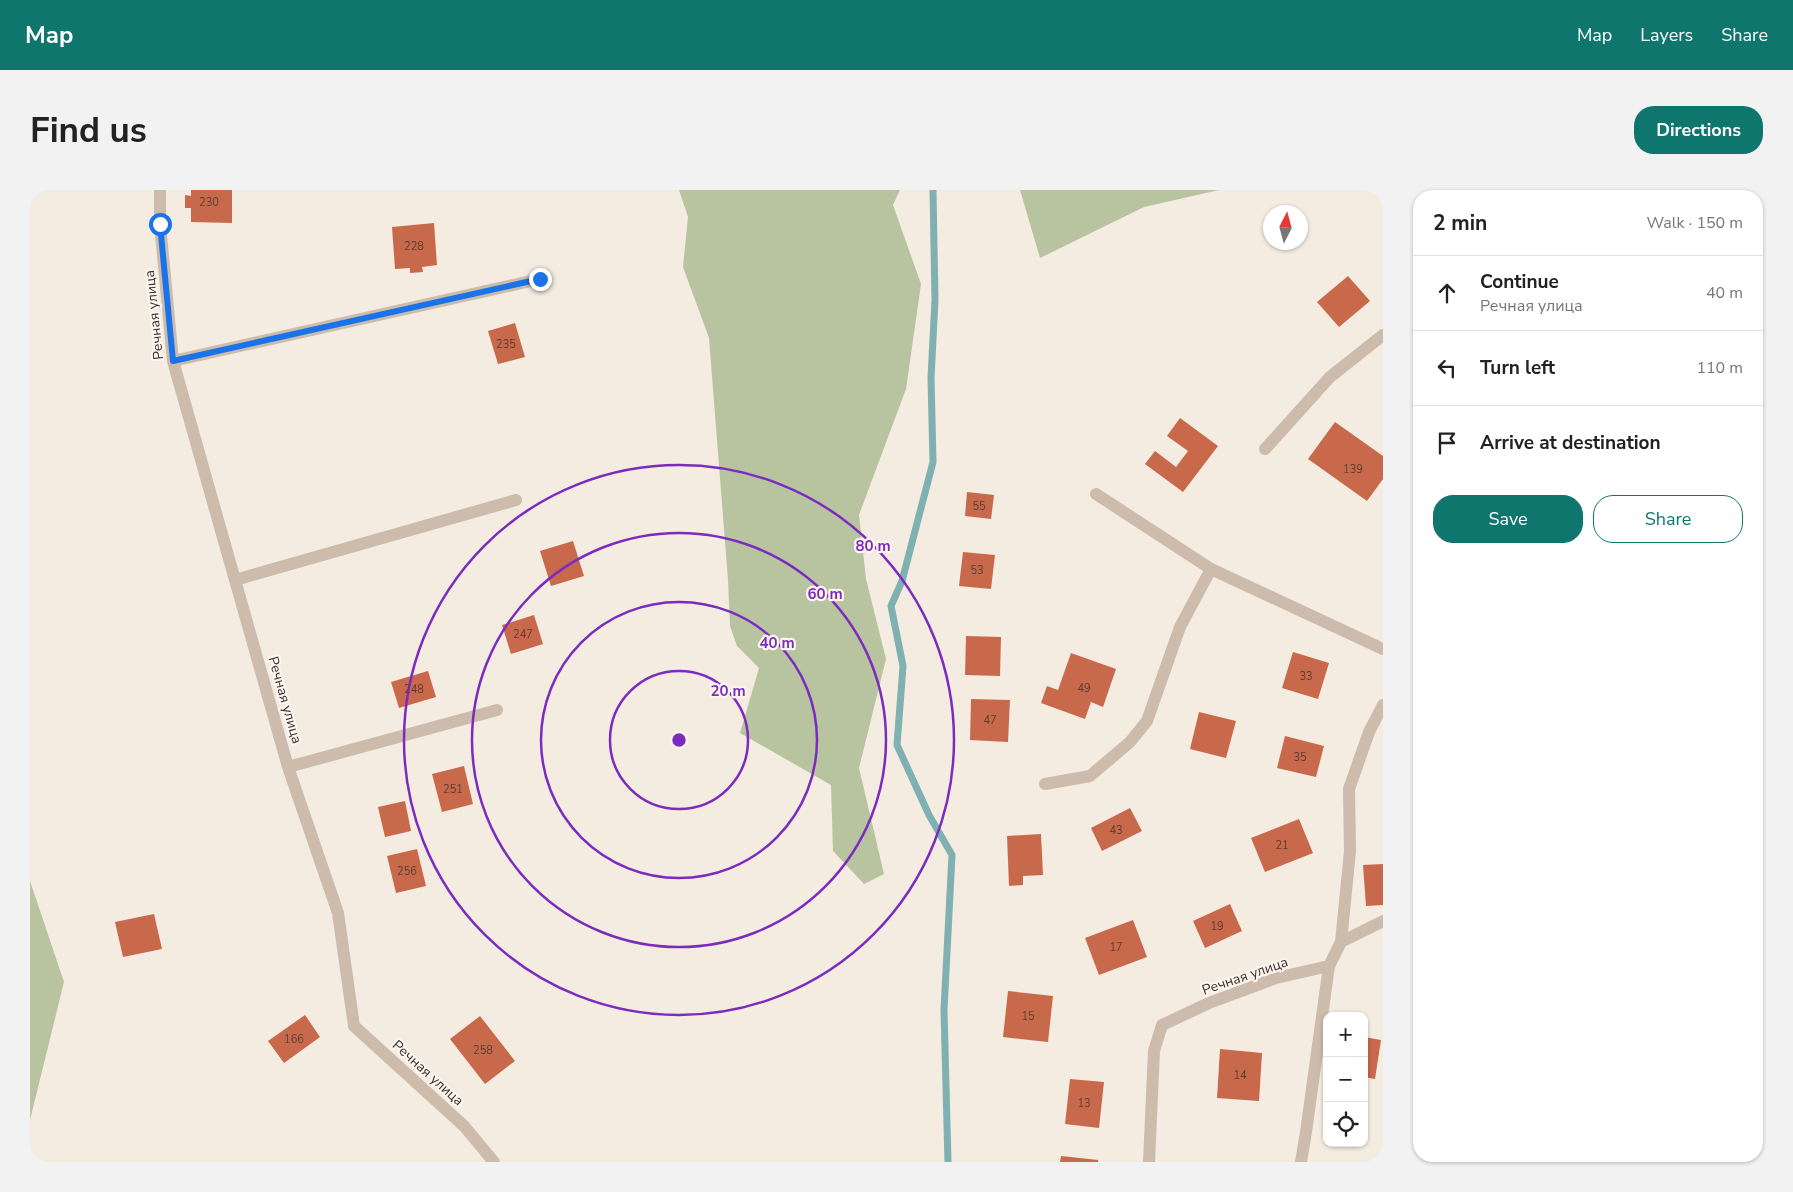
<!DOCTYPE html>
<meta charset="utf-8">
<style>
:root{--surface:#fff;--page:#f2f2f2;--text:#222;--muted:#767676;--line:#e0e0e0;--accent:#0f766e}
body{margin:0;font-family:"Nunito Sans",sans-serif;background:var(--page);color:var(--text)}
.controls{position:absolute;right:15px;bottom:15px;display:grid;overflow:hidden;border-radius:10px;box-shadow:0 1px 4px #0004}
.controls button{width:45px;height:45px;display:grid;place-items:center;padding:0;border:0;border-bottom:1px solid var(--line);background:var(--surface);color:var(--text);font:25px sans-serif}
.compass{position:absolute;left:1233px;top:15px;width:45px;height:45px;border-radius:50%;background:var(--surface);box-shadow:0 1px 4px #0004;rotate:6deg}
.stop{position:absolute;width:15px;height:15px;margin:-11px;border:4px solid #1a73e8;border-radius:50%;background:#fff}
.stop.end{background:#1a73e8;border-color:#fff;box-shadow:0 1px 5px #0008}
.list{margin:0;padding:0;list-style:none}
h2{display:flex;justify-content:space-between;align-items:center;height:65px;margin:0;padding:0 20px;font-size:21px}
h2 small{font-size:16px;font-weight:400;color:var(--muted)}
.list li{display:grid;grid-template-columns:32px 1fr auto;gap:15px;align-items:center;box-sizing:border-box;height:75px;padding:0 20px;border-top:1px solid var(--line)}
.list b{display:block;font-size:19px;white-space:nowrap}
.list p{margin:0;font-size:16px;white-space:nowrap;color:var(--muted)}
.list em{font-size:16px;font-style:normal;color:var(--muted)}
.actions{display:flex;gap:10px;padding:15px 20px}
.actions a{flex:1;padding:11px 0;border:1px solid var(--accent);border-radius:20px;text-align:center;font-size:18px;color:var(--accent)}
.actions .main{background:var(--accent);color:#fff}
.icon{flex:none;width:28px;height:28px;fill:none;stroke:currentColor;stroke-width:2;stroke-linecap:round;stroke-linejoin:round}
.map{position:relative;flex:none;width:1353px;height:972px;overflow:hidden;border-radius:20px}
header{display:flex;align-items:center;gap:30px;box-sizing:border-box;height:70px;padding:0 25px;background:var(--accent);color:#fff}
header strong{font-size:24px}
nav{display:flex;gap:28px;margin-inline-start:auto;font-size:18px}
.intro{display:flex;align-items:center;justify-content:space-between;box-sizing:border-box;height:120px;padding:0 30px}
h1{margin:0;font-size:35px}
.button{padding:12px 22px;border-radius:20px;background:var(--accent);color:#fff;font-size:18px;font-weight:700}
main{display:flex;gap:30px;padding:0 30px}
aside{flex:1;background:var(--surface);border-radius:20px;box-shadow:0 1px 4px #0004}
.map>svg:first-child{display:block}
</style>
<header>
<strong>Map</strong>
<nav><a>Map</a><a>Layers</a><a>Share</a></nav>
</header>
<div class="intro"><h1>Find us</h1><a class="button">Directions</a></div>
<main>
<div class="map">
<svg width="1353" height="972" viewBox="0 0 1353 972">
<rect width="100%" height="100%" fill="#f4ebe1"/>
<path fill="#b8c4a0" d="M649 0H870L863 15 891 94 876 199 829 325 836 389 856 469 829 578 854 684 834 694 803 661 801 595 710 543 729 478 707 456 700 436 698 390 679 148 653 77 658 27Z
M990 0H1189L1114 17 1010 68Z
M0 691 34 792 0 930Z"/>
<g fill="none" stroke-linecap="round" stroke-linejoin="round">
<path stroke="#7fb0b2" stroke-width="7" d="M903 0 905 110 901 188 903 272 872 391 861 416 873 476 867 555 899 625 922 665 914 820 918 972"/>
</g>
<path fill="#c8694b" d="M161 0H202V33L161 32V18H155V5L161 6Z
M404 33 407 75 392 77 393 82 380 83V78L365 79 362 37Z
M1318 86 1340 111 1309 137 1287 112Z
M485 133 495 167 468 174 458 141Z
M1150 228 1188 256 1153 302 1115 274 1125 261 1146 277 1158 261 1137 246Z
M1305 232 1353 266V289L1337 311 1278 269Z
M937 302 964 305 961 329 935 326Z
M543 351 554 386 521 396 510 361Z
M933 362 965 365 961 399 929 396Z
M504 425 513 454 481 464 472 435Z
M936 446 971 447 970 486 935 485Z
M1263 462 1299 473 1288 509 1252 498Z
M1041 463 1086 479 1073 517 1061 512 1055 529 1011 513 1017 496 1028 500Z
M398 481 406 507 369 518 361 492Z
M941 509 980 510 978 552 940 550Z
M1169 522 1206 531 1196 568 1160 559Z
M1255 546 1294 556 1286 587 1247 578Z
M434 576 443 614 412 622 402 584Z
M375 611 381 641 355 647 348 617Z
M1100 618 1112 641 1072 661 1061 638Z
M1269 629 1283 663 1235 682 1221 648Z
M1011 644 1013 685 993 686V695L979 696 977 646Z
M387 659 396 696 366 703 357 666Z
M1353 674V715L1336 716 1333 675Z
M1200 714 1212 741 1175 758 1163 731Z
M124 724 132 759 93 767 85 732Z
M1103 730 1117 767 1069 785 1055 748Z
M978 801 1023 806 1018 852 973 847Z
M275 825 290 847 254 873 238 851Z
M450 826 485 871 455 894 420 849Z
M1334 847 1351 850 1345 889 1334 887Z
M1190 859 1232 863 1229 911 1187 908Z
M1040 889 1074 892 1069 938 1035 934Z
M1031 966 1068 970V972H1030Z"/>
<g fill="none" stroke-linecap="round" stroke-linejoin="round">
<path stroke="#cdbbac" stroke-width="12" d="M130 0V34L143 171 258 577 308 723 324 836 434 936 464 972
M143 171 510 89
M1235 259 1300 187 1353 145
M1066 304 1181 379 1353 459
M205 390 486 310
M258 577 467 520
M1015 594 1060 586 1100 552 1117 531 1150 437 1181 379
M1311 752 1353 731
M1119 972 1124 861 1132 835 1179 813 1246 788 1299 776
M1271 972 1276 942 1299 776 1311 752 1320 661 1319 599 1339 542 1353 515"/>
</g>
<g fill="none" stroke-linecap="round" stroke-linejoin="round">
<path stroke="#1a73e8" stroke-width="6" d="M130 34 143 171 510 89"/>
</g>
<g fill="none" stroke="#7b2cbf" stroke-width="2.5">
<circle cx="649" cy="550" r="69"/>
<circle cx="649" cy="550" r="138"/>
<circle cx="649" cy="550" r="207"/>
<circle cx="649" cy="550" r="275"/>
</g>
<g text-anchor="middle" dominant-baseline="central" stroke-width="4.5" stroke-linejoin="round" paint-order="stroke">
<g font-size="11" fill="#5e3e33">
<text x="179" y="12">230</text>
<text x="384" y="56">228</text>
<text x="476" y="154">235</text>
<text x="1323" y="279">139</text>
<text x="949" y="316">55</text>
<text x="947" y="380">53</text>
<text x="493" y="444">247</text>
<text x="1276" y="486">33</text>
<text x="1054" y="498">49</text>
<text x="384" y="499">248</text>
<text x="960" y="530">47</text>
<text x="1270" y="567">35</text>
<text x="423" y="599">251</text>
<text x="1086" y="640">43</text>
<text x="1252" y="655">21</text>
<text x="377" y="681">256</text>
<text x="1187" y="736">19</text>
<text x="1086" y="757">17</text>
<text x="998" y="826">15</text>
<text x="264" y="849">166</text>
<text x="453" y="860">258</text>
<text x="1210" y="885">14</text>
<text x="1054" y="913">13</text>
</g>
<g font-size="14" fill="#3b302b" stroke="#fbf5ee">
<text transform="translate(124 125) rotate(-96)">Речная улица</text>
<text transform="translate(255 510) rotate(74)">Речная улица</text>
<text transform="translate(1215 786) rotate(-19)">Речная улица</text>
<text transform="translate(398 883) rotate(42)">Речная улица</text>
</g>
</g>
<circle cx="649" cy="550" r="8" fill="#7b2cbf" stroke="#fbf5ee" stroke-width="2.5"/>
<g font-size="15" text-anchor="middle" font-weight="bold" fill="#7b2cbf" stroke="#fbf5ee" stroke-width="4.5" stroke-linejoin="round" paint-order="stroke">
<text x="843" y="361">80 m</text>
<text x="795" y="409">60 m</text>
<text x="747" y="458">40 m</text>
<text x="698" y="506">20 m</text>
</g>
</svg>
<div class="controls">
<button>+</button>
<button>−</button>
<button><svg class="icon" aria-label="locate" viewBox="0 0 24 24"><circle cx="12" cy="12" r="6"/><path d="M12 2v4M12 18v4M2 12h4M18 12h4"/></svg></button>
</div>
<svg class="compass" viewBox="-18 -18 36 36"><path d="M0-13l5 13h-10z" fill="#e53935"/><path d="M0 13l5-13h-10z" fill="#767676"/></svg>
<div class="stop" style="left:130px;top:34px"></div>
<div class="stop end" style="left:510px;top:89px"></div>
</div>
<aside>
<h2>2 min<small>Walk · 150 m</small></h2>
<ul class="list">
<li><svg class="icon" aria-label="ahead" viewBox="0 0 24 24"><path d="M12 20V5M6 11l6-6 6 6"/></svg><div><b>Continue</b><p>Речная улица</p></div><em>40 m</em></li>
<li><svg class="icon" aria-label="left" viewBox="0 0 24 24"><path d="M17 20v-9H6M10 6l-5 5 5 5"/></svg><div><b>Turn left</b></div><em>110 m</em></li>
<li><svg class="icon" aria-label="arrive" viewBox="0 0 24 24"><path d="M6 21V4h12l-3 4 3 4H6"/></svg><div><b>Arrive at destination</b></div></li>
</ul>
<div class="actions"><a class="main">Save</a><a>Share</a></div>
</aside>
</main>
